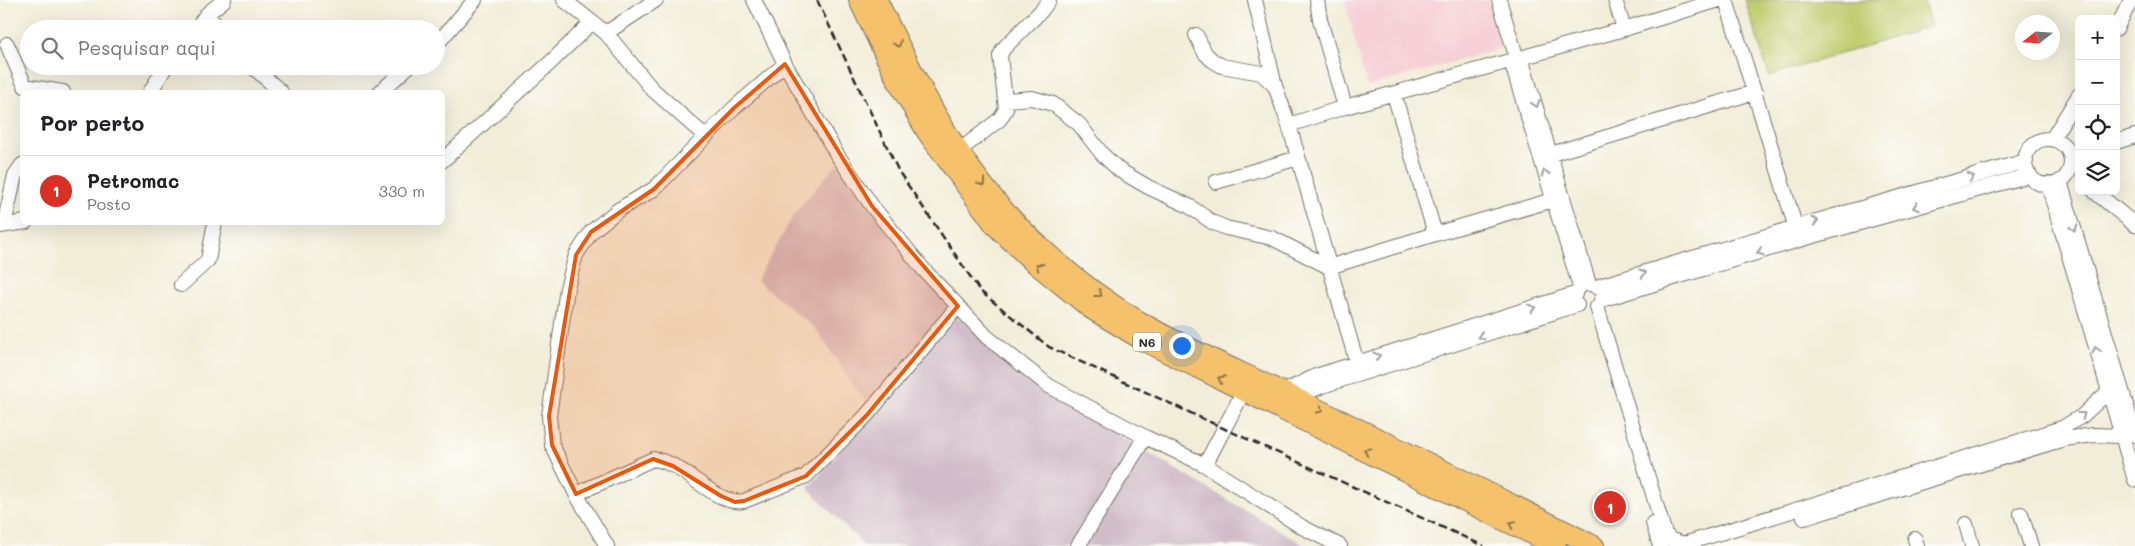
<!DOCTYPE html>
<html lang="pt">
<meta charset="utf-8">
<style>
:root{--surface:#fff;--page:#f2f2f2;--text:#202124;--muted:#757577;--line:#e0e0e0;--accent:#d93025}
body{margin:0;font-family:Mali,sans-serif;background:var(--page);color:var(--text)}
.controls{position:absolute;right:15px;top:15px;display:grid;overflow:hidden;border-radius:8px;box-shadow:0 5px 20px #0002}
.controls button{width:45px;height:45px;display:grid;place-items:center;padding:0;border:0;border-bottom:1px solid var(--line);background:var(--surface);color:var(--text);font:25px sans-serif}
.compass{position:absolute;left:2015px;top:15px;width:45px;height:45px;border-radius:50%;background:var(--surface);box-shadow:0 5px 20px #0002;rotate:253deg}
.you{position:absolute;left:1181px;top:345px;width:18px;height:18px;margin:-12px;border:4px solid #fff;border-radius:50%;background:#1a73e8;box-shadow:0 0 0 8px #1a73e833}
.badge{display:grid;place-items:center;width:32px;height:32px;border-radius:50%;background:var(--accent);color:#fff;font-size:16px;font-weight:700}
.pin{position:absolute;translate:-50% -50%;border:2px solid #fff;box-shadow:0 1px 5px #0006}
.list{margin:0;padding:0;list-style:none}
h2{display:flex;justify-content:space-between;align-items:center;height:65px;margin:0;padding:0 20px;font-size:21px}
h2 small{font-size:16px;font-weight:400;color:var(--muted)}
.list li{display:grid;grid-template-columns:32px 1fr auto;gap:15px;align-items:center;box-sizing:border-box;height:70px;padding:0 20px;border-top:1px solid var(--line)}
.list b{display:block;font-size:19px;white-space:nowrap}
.list p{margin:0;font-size:16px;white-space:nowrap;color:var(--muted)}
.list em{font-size:16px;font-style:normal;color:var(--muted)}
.icon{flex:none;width:28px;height:28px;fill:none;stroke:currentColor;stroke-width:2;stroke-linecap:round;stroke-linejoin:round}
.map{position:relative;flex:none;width:2135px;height:546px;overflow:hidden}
.search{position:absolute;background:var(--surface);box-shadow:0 5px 20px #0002;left:20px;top:20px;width:425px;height:55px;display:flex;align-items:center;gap:12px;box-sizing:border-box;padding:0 18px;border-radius:28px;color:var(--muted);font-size:19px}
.panel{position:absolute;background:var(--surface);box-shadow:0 5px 20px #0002;left:20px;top:90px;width:425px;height:135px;border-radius:8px}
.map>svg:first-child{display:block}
</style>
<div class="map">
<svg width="2135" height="546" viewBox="0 0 2135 546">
<rect width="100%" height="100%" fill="#fdfcf7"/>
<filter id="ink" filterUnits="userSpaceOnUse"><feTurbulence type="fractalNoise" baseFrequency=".02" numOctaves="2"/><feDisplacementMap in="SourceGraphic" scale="10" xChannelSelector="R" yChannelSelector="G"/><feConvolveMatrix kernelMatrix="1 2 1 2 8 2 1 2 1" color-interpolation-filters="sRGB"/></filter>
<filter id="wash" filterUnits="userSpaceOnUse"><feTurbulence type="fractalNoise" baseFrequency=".0096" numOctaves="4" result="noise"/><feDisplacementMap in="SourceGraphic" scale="20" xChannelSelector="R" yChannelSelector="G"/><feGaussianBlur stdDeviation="1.12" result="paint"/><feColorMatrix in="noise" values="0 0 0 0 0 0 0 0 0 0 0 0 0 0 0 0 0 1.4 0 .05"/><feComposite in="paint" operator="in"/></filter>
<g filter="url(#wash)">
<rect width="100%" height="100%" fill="#f2edd8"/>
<path fill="#f6cfd7" d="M1345 0H1489L1502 48 1367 87Z"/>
<path fill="#d1bdc9" d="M837 164 952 312 993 345 1038 388 1306 546H864L808 488 875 411 853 385 815 328 756 280 797 210Z"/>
<path fill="#bfcc6e" stroke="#757c4c" d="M1745 0H1923L1931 26 1769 76Z"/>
</g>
<g filter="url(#ink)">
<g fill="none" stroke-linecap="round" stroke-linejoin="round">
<defs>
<path id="minor" d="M564 0 606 33 656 0
M754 0 785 64 836 153 872 206 924 270 987 337 1049 386 1145 437 1205 465 1302 527 1340 546
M1255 0 1275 86 1289 125
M1317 0 1320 20 1345 107
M1499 0 1517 59
M1615 0 1624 29
M1726 0 1798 235
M207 14 219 29
M196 29 207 14 224 0
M2116 29 2131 0
M606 33 652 89 705 136
M1196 35 1205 53 1212 60 1222 66 1261 73 1275 86
M7 44 25 86 63 92
M436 45 475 0
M1521 58 1589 284
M1511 61 1580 287
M252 66 281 92
M150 92 166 66
M380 92 409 66
M1394 94 1435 234 1553 200
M1006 100 1032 98 1053 104 1079 124 1102 154 1119 170 1148 187 1189 206 1212 222 1226 228 1272 238 1329 267 1435 234
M2052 139 2079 95
M2025 162a23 23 0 1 1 46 0a23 23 0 1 1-46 0Z
M2116 142 2135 136
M959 151 1000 119 1006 109 1000 56 1003 49 1042 10 1049 0
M1551 154 1755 92
M442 161 551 62 591 23
M2060 181 2135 435
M1216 182 1298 158
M2048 184 2135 480
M2094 191 2135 225
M4 225 15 175 22 165
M0 226 26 222
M181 285 208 260 215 222
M1596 287 1796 227 2026 161
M1601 300 1799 240 2030 175
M1597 307 1665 534 1671 540 1684 544 2062 428 2082 416 2108 392
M1360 374 1289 125 1345 107 1624 29 1719 0
M1283 392 1316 376 1575 294
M1296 398 1322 386 1577 305
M1205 465 1248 383
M576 494 653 459C685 462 714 506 744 501L806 476 866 416 958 306
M2021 514 2031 546
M1804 518 2064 439 2094 435 2121 436
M1653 523 1660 546
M1966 524 1972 546
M1915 539 1917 546
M607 546 576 494 552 445 549 416 567 288 576 255 591 232 618 210 654 189 734 108 785 64
M1078 546 1145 437"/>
<path id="highway" d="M859 0 897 80 927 132 995 225 1030 259 1090 308 1146 342 1556 546
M877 0C919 87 962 175 1034 241 1066 272 1103 300 1142 323 1194 353 1251 376 1305 403 1402 450 1498 497 1594 546"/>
</defs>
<use href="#minor" stroke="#716f68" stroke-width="16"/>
<use href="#highway" stroke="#716f68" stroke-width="22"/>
<use href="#minor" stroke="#fff" stroke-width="14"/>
<use href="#highway" stroke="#f5c16b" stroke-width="20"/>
<path stroke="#2b2b2b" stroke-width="2.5" stroke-dasharray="8 4" stroke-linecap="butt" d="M817 0 899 172 980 291 1049 347 1225 429 1484 546"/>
</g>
<defs><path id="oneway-chevron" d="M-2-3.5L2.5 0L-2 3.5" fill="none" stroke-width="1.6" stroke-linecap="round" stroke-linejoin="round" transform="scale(1.25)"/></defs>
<g stroke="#90764b">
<use href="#oneway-chevron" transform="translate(898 44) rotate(65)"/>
<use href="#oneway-chevron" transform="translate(982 183) rotate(54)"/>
<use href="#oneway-chevron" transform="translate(1039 266) rotate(-141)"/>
<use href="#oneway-chevron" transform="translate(1099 294) rotate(36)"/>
<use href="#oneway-chevron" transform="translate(1221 379) rotate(-153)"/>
<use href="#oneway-chevron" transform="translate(1320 410) rotate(26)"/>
<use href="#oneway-chevron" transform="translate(1367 451) rotate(-153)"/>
<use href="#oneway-chevron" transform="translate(1512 524) rotate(-153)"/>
</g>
<g stroke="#a0a0a0">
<use href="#oneway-chevron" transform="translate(1536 104) rotate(73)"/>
<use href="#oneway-chevron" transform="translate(1545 173) rotate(-107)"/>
<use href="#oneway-chevron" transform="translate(1971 177) rotate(-16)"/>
<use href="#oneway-chevron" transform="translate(1916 207) rotate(164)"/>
<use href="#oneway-chevron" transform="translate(1815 221) rotate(-16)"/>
<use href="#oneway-chevron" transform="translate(2074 228) rotate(73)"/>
<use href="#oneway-chevron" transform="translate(1760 252) rotate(163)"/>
<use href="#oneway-chevron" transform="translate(1643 273) rotate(-17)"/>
<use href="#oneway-chevron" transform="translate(1532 308) rotate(-17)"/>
<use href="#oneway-chevron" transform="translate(1481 336) rotate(162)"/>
<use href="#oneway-chevron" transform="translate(2096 350) rotate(-106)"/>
<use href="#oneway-chevron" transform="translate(1377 356) rotate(-17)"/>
<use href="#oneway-chevron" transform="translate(2082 415) rotate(-37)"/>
</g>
</g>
<path fill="#e8590c" fill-opacity="0.2" stroke="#e8590c" stroke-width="4" stroke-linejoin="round" d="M785 64 872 206 958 306 866 416 806 476 744 501 735 502 721 496 673 466 653 459 576 494 552 445 549 416 576 255 591 232 654 189 734 108Z"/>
<g text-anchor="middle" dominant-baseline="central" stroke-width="4" stroke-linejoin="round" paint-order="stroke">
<rect fill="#fdfcf7" stroke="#6a6a68" stroke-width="1" x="1133" y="332.5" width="28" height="19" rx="4"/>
<g font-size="12" font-weight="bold" fill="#2b2b2b">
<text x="1147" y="342">N6</text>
</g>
</g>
</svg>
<div class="controls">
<button>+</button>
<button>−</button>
<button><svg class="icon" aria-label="locate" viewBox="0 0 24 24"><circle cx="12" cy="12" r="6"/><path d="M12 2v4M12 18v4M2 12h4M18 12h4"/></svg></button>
<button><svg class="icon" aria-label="layers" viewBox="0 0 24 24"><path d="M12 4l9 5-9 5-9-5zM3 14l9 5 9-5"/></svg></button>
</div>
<svg class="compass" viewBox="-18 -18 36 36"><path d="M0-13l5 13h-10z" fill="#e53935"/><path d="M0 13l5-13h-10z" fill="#757577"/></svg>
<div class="you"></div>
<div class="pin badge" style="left:1610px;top:507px">1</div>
<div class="search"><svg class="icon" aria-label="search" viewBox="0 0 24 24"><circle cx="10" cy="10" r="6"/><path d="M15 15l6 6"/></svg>Pesquisar aqui</div>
<section class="panel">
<h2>Por perto<small></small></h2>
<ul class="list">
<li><span class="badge">1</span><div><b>Petromac</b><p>Posto</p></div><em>330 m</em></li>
</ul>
</section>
</div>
